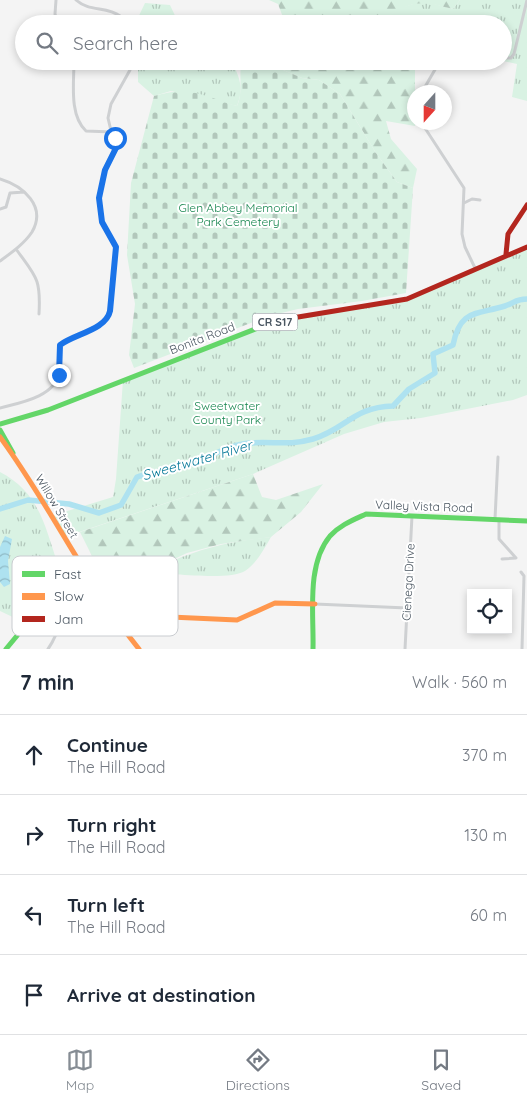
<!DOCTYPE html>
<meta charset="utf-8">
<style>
:root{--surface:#fff;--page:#f2f2f3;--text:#1f2937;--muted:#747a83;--line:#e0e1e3;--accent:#868d94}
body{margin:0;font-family:Quicksand,sans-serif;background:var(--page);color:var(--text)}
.controls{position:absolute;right:15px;bottom:15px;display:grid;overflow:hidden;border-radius:0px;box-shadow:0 2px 8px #0003}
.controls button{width:45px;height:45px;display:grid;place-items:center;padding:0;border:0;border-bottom:1px solid var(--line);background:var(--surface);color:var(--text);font:25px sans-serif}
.compass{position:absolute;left:407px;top:85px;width:45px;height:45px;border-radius:50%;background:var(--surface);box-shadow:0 2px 8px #0003;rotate:201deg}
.stop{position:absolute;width:15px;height:15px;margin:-11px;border:4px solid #1a73e8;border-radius:50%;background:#fff}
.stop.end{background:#1a73e8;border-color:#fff;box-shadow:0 1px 5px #0008}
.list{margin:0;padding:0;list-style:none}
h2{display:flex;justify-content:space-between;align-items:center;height:65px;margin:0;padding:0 20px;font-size:21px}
h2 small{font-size:16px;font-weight:400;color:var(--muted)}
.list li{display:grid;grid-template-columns:32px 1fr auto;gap:15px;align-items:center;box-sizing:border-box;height:80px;padding:0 20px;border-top:1px solid var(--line)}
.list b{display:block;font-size:19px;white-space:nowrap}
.list p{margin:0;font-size:16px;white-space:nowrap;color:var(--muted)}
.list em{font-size:16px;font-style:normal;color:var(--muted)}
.icon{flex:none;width:28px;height:28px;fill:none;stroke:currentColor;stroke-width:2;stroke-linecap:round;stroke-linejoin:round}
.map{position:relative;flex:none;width:527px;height:649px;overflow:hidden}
.search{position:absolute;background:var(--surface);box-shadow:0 2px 8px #0003;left:15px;right:15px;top:15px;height:55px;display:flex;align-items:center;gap:12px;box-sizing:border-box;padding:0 18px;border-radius:28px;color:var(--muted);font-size:19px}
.sheet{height:385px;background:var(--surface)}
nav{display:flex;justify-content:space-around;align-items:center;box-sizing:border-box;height:70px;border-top:1px solid var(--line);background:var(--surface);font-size:14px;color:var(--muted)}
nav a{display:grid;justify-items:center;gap:2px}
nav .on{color:var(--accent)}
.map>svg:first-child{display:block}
</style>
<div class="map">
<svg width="527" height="649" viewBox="0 0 527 649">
<defs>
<pattern id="grass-tufts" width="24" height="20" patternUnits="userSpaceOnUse" patternTransform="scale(1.25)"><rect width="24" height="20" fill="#d9f2e3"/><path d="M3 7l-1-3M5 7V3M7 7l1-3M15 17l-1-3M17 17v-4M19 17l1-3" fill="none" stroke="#b2c7bb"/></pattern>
<pattern id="forest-firs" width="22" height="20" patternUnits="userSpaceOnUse" patternTransform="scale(1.25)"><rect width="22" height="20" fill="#d9f2e3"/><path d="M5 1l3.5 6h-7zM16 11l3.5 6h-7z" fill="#b2c7bb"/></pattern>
<pattern id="cemetery-stones" width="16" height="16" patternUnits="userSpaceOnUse" patternTransform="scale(1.25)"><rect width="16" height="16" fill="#d9f2e3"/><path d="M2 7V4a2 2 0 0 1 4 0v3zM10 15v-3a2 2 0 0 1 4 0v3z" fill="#b2c7bb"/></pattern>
<pattern id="water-waves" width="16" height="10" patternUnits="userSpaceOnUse" patternTransform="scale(1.25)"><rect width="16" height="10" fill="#aee2f0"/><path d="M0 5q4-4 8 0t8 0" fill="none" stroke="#90bac6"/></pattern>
</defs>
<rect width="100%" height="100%" fill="#f4f4f4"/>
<path fill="url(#grass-tufts)" d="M460 0H527V101L512 97 517 64 503 61V24H390L384 19 400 8 423 1 453 9Z
M145 3 170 5 179 24H135Z
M138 61H231C240 77 244 88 237 106L171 91 154 96 138 82Z
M527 247V395L513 400 421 418 384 422 344 434 253 474 64 537 51 516 113 497 116 479 123 380 275 322 403 300Z
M0 472C39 492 45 526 58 565L21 621 0 611Z
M271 537C264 549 257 563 245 571 229 581 168 573 147 572 192 551 221 542 271 537Z"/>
<path fill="url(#forest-firs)" d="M269 0H460L453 9C420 0 413 0 384 19L390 24H277L284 20 278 4Z
M262 61H415V126L386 121 391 139 417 169 413 188 397 182 376 153 340 94 319 80 302 78Z
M253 474 262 497 276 500 323 484 301 512 271 537 221 544 187 553 128 581 105 578 95 562 80 532Z"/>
<path fill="url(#cemetery-stones)" d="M246 61H262L302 78 319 80 340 94 376 153 397 182 413 188 406 293 362 301 298 309 269 316 134 368 129 355 135 304 127 255 131 183 154 96C191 85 203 96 237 106 243 92 239 79 241 64Z"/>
<path fill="url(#water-waves)" d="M5 536 12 539 8 561 10 584 4 587 0 582V547Z"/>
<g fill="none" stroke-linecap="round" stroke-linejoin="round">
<path stroke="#aee2f0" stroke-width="5.5" d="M0 509 28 500 69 504 99 513 121 505 137 477C156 471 177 469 196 462 213 455 230 445 249 443 274 441 288 446 313 439 346 429 353 407 393 406L409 389 435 373 433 354 453 345C460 309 476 315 505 306 515 303 515 299 527 299"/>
<path stroke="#ced0d2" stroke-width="3" d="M56 0 55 14 58 24
M76 0C89 12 107 6 120 16V24
M469 24V22
M503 58H511L514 54 527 0
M74 61C74 83 69 115 86 131L112 132
M422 92 440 61
M421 122 464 188 462 234 465 247 475 268
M0 179C23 186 47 206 32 232 24 244 11 253 0 261
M464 203 472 199 480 200
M0 209 6 207 10 193 24 192
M16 249C36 277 41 278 39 314
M0 408C19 403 55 397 59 373 61 363 57 354 60 345L100 324 109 316 116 247 102 221 99 198 105 170 115 148 108 118 111 104 130 70V61
M495 519 498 457
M499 519V539L516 558 502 559
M521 572 524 576 522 649
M315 604 407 608
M48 649C56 638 74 593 66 582
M405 649 412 516"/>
<path stroke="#63d668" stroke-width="5" d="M0 424 48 410 268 324 286 319
M0 430 13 453
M6 649 54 591 84 570
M313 649C314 614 306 565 330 536 340 525 353 520 366 514L527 521"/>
<path stroke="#ff974d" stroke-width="5" d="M0 437C50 505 86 583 139 649
M121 625 148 616 237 620 275 603 315 604"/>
<path stroke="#b3261e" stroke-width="5" d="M506 254 508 234 527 205
M286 319 407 299 527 247"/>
</g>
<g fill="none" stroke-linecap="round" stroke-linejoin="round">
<path stroke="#1a73e8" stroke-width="6" d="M59 375 60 345C74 334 106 330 110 311L116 247 102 222 99 198 105 170 116 148 115 138"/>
</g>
<g text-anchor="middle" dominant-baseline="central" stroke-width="4" stroke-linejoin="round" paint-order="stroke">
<rect fill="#fff" stroke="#808990" stroke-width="1" x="252.5" y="313.5" width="45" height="17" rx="4"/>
<g font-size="11" font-weight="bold" fill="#4a5661">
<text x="275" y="322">CR S17</text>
</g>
<g font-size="12" fill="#17864f" stroke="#fff">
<text x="238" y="207">Glen Abbey Memorial<tspan x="238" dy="14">Park Cemetery</tspan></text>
<text x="227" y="405">Sweetwater<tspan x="227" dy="14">County Park</tspan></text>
</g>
<g font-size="12" fill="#4a5661" stroke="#fff">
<text transform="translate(202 338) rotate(-21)">Bonita Road</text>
<text transform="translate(57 506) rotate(59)">Willow Street</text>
<text transform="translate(424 506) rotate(2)">Valley Vista Road</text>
<text transform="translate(408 582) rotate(-87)">Cienega Drive</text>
</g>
<g font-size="14" font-style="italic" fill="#0c7c9b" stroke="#fff">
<text transform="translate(197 460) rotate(-16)">Sweetwater River</text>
</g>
</g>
<rect x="12" y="556" width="166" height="80" rx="8" fill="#fff" stroke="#c9ccd0" stroke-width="1"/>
<rect x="22" y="571" width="23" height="6" fill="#63d668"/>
<rect x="22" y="593" width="23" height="7" fill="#ff974d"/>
<rect x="22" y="616" width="23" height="6" fill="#b3261e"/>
<g font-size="14" fill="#4a5661">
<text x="54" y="579">Fast</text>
<text x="54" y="601">Slow</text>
<text x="54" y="624">Jam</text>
</g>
</svg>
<div class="controls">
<button><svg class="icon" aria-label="locate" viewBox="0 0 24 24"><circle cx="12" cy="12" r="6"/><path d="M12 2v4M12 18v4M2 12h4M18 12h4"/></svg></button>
</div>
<svg class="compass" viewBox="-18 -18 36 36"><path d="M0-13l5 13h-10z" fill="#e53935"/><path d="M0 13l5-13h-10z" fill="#747a83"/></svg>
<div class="stop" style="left:115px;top:138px"></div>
<div class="stop end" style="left:59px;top:375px"></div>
<div class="search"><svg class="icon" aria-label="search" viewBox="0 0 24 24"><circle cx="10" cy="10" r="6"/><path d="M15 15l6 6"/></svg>Search here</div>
</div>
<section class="sheet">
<h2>7 min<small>Walk · 560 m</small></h2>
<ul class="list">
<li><svg class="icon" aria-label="ahead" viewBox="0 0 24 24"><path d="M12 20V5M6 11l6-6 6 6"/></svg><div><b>Continue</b><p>The Hill Road</p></div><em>370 m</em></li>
<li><svg class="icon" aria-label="right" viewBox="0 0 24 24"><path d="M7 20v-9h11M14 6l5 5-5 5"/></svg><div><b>Turn right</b><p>The Hill Road</p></div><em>130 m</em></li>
<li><svg class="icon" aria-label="left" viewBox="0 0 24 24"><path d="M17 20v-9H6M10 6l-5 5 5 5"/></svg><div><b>Turn left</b><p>The Hill Road</p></div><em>60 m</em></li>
<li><svg class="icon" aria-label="arrive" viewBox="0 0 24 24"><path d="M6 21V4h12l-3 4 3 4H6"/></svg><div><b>Arrive at destination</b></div></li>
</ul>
</section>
<nav>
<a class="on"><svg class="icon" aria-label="map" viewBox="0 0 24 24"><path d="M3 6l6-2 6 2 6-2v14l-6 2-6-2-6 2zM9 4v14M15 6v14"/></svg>Map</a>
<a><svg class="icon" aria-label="directions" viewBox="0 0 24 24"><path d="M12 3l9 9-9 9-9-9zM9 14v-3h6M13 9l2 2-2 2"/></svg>Directions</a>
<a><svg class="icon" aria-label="saved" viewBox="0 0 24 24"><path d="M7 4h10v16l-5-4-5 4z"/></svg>Saved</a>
</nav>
